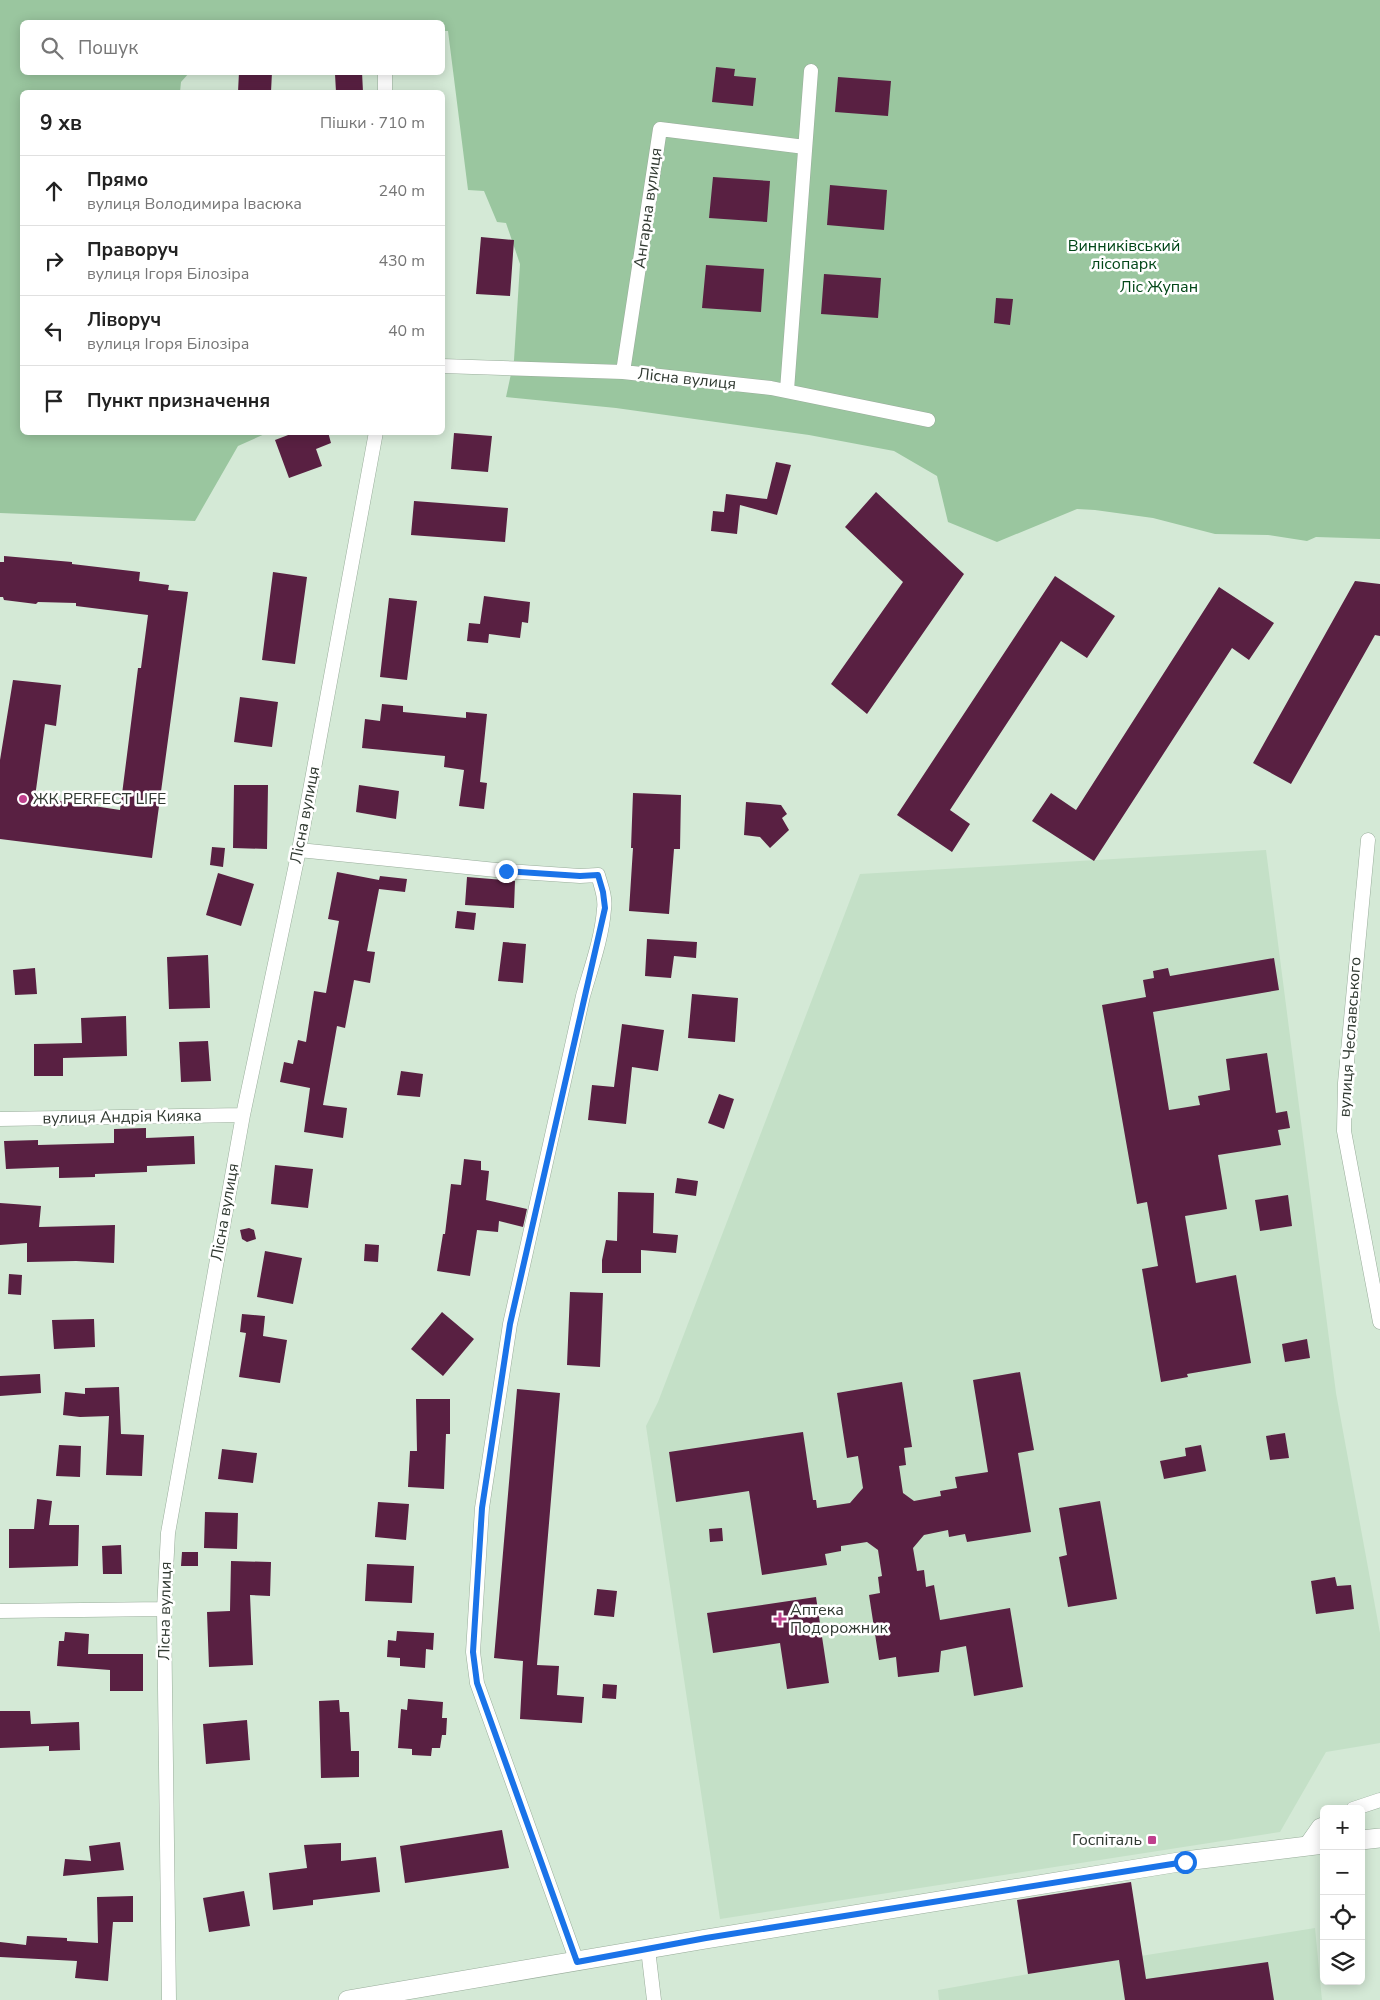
<!DOCTYPE html>
<html lang="uk">
<meta charset="utf-8">
<style>
:root{--surface:#fff;--page:#f2f2f2;--text:#222;--muted:#767676;--line:#e0e0e0}
body{margin:0;font-family:"Nunito Sans",sans-serif;background:var(--page);color:var(--text)}
.controls{position:absolute;right:15px;bottom:15px;display:grid;overflow:hidden;border-radius:8px;box-shadow:0 2px 12px #0003}
.controls button{width:45px;height:45px;display:grid;place-items:center;padding:0;border:0;border-bottom:1px solid var(--line);background:var(--surface);color:var(--text);font:25px sans-serif}
.stop{position:absolute;width:15px;height:15px;margin:-11px;border:4px solid #1a73e8;border-radius:50%;background:#fff}
.stop.end{background:#1a73e8;border-color:#fff;box-shadow:0 1px 5px #0008}
.list{margin:0;padding:0;list-style:none}
h2{display:flex;justify-content:space-between;align-items:center;height:65px;margin:0;padding:0 20px;font-size:21px}
h2 small{font-size:16px;font-weight:400;color:var(--muted)}
.list li{display:grid;grid-template-columns:32px 1fr auto;gap:15px;align-items:center;box-sizing:border-box;height:70px;padding:0 20px;border-top:1px solid var(--line)}
.list b{display:block;font-size:19px;white-space:nowrap}
.list p{margin:0;font-size:16px;white-space:nowrap;color:var(--muted)}
.list em{font-size:16px;font-style:normal;color:var(--muted)}
.icon{flex:none;width:28px;height:28px;fill:none;stroke:currentColor;stroke-width:2;stroke-linecap:round;stroke-linejoin:round}
.map{position:relative;flex:none;width:1380px;height:2000px;overflow:hidden}
.search{position:absolute;background:var(--surface);box-shadow:0 2px 12px #0003;left:20px;top:20px;width:425px;height:55px;display:flex;align-items:center;gap:12px;box-sizing:border-box;padding:0 18px;border-radius:8px;color:var(--muted);font-size:19px}
.panel{position:absolute;background:var(--surface);box-shadow:0 2px 12px #0003;left:20px;top:90px;width:425px;height:345px;border-radius:8px}
.map>svg:first-child{display:block}
</style>
<div class="map">
<svg width="1380" height="2000" viewBox="0 0 1380 2000">
<rect width="100%" height="100%" fill="#d4e9d6"/>
<path fill="#c4e0c7" d="M1266 850 1336 1393 1380 1633V1743L1326 1752 1280 1832 720 1919 646 1426 658 1402 860 874Z
M1315 1928 1322 2000H939L938 1990 1028 1974Z"/>
<path fill="#9ac69f" d="M0 0H1380V539L1316 537 1307 541 1268 535 1215 534 1153 518 1095 510 1077 509 997 542 948 522 937 476 894 451 809 435 616 408 506 397 514 360 520 264 506 223 497 222 484 191 468 190 448 31H443L442 22H22V72L189 73 181 82 180 92H22V432L267 433 238 446 195 521 0 513Z"/>
<path fill="#592042" d="M716 67 735 69 734 76 756 78 753 106 712 102Z
M239 72H272L271 92H238Z
M362 72 363 92H336L335 74Z
M838 77 891 81 888 116 835 112Z
M713 177 770 181 767 222 709 218Z
M830 185 887 190 884 230 827 225Z
M481 237 514 240 510 296 476 294Z
M706 265 764 269 761 312 702 308Z
M824 274 881 278 878 318 821 314Z
M996 298 1013 299 1010 325 994 323Z
M296 432H328L331 443 316 449 322 466 289 478 275 440Z
M454 433 492 436 488 472 451 469Z
M776 462 791 465 777 515 740 505 737 534 711 531 713 511 724 512 726 494 767 499Z
M876 492 964 574 867 714 831 684 903 582 845 527Z
M414 501 508 508 505 542 411 535Z
M4 556 72 562V564L140 572 139 581 169 585 168 590 188 592 152 858 0 839V760L13 680 61 685 56 726 45 724 35 797 120 810 138 668H141L148 615 76 606V603L38 602 36 604 4 600 3 597H0V562H4Z
M273 572 307 577 295 664 262 660Z
M1055 576 1115 616 1087 658 1061 641 950 810 970 824 952 852 897 815Z
M1355 581 1380 584V636L1375 635 1291 784 1253 763Z
M1219 587 1274 623 1249 660 1232 648 1094 861 1032 821 1051 793 1076 810Z
M484 596 530 602 528 623 522 622 520 638 489 634 488 643 467 641 469 623 480 624Z
M389 598 417 601 407 680 380 677Z
M240 697 278 702 272 747 234 742Z
M382 704 403 706V712L466 718V712L487 714 480 782 487 783 484 809 459 806 464 770 444 767 445 756 362 748 365 719 380 721Z
M234 785H268L267 849 233 848Z
M359 785 399 791 396 819 356 812Z
M633 793 681 795 680 849H674L669 914 629 911 633 848H631Z
M746 802 781 805 787 814 782 818 789 830 770 848 760 837 744 835Z
M212 847 225 848 223 867 210 865Z
M337 872 379 880 380 876 407 879 405 892 379 889 367 951 375 952 370 983 354 980 345 1028 337 1026 323 1105 347 1108 343 1138 304 1132 310 1088 280 1082 284 1062 293 1064 298 1040 306 1042 314 991 326 993 339 921 328 919Z
M218 873 254 884 241 926 206 915Z
M467 877 515 881 514 908 465 905Z
M457 911 476 913 474 930 455 928Z
M647 939 697 942 696 958 674 956 671 978 645 976Z
M503 942 526 944 523 983 498 981Z
M208 955 210 1008 169 1009 167 957Z
M1274 958 1279 990 1153 1012 1169 1110 1200 1105 1198 1096 1230 1090 1226 1059 1267 1053 1276 1113 1287 1111 1290 1128 1278 1130 1281 1145 1218 1155 1227 1209 1185 1216 1196 1283 1236 1275 1251 1363 1187 1374 1188 1377 1161 1382 1142 1269 1158 1266 1147 1202 1137 1204 1102 1005 1146 997 1143 980 1154 978 1153 971 1168 968 1170 976Z
M35 968 37 994 15 995 13 970Z
M692 994 738 998 735 1042 688 1038Z
M126 1016 127 1056 63 1058V1076H34V1044L82 1043 81 1018Z
M622 1024 664 1030 658 1071 632 1067 626 1124 588 1120 592 1085 614 1087Z
M208 1041 211 1081 181 1082 179 1042Z
M401 1071 423 1074 420 1097 397 1095Z
M719 1094 734 1099 724 1129 708 1123Z
M146 1128V1138L194 1136 195 1164 147 1166V1172L95 1174V1177L59 1178V1167L6 1169 4 1141 38 1140V1145L114 1143V1129Z
M464 1159 481 1161V1170L489 1171 486 1200 527 1209 523 1227 499 1221 498 1232 477 1230 470 1276 437 1271 443 1234H445L451 1184 461 1185Z
M275 1165 313 1169 308 1208 271 1204Z
M677 1178 698 1181 696 1196 675 1193Z
M618 1192 654 1193 653 1233 678 1235 676 1253 641 1250V1273H602V1260L606 1240 617 1241Z
M1288 1195 1292 1226 1260 1231 1255 1200Z
M0 1203 41 1206 39 1227 115 1225 114 1263 76 1261 27 1262V1243L0 1245Z
M249 1228 254 1230 256 1239 247 1242 242 1239 240 1230Z
M365 1244 379 1245 378 1262 364 1261Z
M265 1251 302 1258 293 1304 257 1297Z
M9 1274 22 1275 21 1295 8 1294Z
M570 1292 603 1293 600 1367 567 1365Z
M442 1312 474 1339 443 1376 411 1349Z
M242 1314 265 1316 263 1336 287 1340 280 1383 239 1377 246 1333 240 1332Z
M94 1319 95 1347 54 1349 52 1320Z
M1307 1339 1310 1358 1285 1362 1282 1344Z
M1020 1372 1034 1450 1018 1453 1031 1532 967 1542 965 1534 949 1537 948 1530 924 1535 913 1548 917 1571 924 1570 926 1587 934 1585 940 1620 1010 1608 1023 1687 974 1696 966 1646 941 1651 939 1672 898 1677 896 1657 879 1660 869 1595 880 1593 878 1577 882 1576 878 1550 867 1542 841 1546V1551L825 1554 827 1565 762 1575 749 1491 676 1502 669 1452 803 1432 813 1500H816L817 1508 850 1503 863 1488 858 1456 847 1458 837 1393 902 1382 912 1447 904 1448 906 1465 899 1466 903 1493 914 1501 941 1496 940 1491 957 1488 955 1477 988 1472 973 1380Z
M40 1374 41 1393 0 1396V1376Z
M119 1387 121 1434 144 1435 142 1476 106 1475 109 1416 80 1417 63 1415 65 1392 85 1394V1388Z
M517 1389 560 1393 537 1665 559 1666 557 1695 584 1697 582 1723 520 1719 523 1661 494 1658Z
M416 1399H450V1434H446L444 1489 408 1487 410 1451H417Z
M1285 1433 1289 1458 1270 1460 1266 1436Z
M59 1445 81 1446 80 1477 56 1476Z
M1201 1445 1206 1471 1164 1479 1160 1461 1186 1456 1185 1448Z
M222 1449 257 1453 253 1483 218 1479Z
M37 1499 52 1501 49 1525H79L78 1566 9 1568V1529H34Z
M1100 1501 1117 1599 1068 1607 1059 1557 1067 1555 1059 1508Z
M378 1502 409 1504 406 1540 375 1537Z
M205 1512 238 1513 237 1549 204 1548Z
M722 1528 723 1541 710 1542 709 1529Z
M121 1545 122 1574H103L102 1546Z
M182 1552H198V1566H181Z
M231 1561 271 1562 270 1596 250 1595 253 1665 209 1667 207 1612 230 1611Z
M367 1564 414 1566 412 1603 365 1601Z
M1335 1577 1337 1586 1351 1585 1354 1609 1316 1614 1311 1581Z
M597 1589 617 1591 614 1617 594 1615Z
M816 1597 829 1683 787 1689 780 1643 713 1653 707 1613Z
M397 1631 434 1633 433 1650 426 1649 425 1668 400 1666V1658L387 1657 388 1640 396 1641Z
M65 1632 89 1634 88 1654H143V1691H110V1670L57 1666 59 1641H64Z
M603 1684 617 1685 616 1699 602 1698Z
M408 1699 443 1702 442 1718H447L446 1735H442L440 1748H432L431 1756 412 1755V1749L398 1748 401 1709 407 1710Z
M339 1700 340 1712H349L351 1751H359V1777L321 1778 319 1701Z
M0 1711H30L31 1724 79 1722 80 1750 49 1751V1746L0 1748Z
M247 1720 250 1760 206 1764 203 1724Z
M502 1830 509 1868 405 1883 400 1846Z
M120 1842 124 1870 63 1876 65 1859 91 1861 89 1846Z
M341 1843V1861L376 1857 380 1892 313 1900V1905L273 1910 269 1873 307 1868 304 1845Z
M1131 1882 1146 1979 1268 1962 1274 2000H1125L1119 1960 1028 1974 1017 1900Z
M244 1891 250 1926 209 1932 203 1898Z
M133 1896V1922H113L108 1981 75 1978 77 1961 0 1957V1942L26 1945 27 1936 67 1938V1941L98 1943 97 1897Z"/>
<g fill="none" stroke-linecap="round" stroke-linejoin="round">
<defs>
<path id="street" d="M385 75V92
M442 366 623 372 771 388 928 420
M623 372 660 129 805 147
M787 390 811 71
M1368 840 1345 1083 1344 1131 1380 1322
M299 850 506 871 580 876 598 875C601 886 606 898 604 909 602 938 591 968 583 996L510 1324 482 1508 473 1652 477 1683 577 1962
M0 1119 243 1115
M0 1611 164 1609
M1353 1809 1380 1800
M1305 1846 1319 1826 1324 1824
M648 1949 654 2000
M169 2000 164 1609 168 1533 243 1115 299 850 376 432"/>
<path id="secondary" d="M1361 1840 1380 1838
M348 2000 706 1939 1185 1861 1324 1844"/>
</defs>
<use href="#street" stroke="#99ad9b" stroke-width="15"/>
<use href="#secondary" stroke="#99ad9b" stroke-width="20"/>
<use href="#street" stroke="#fff" stroke-width="14"/>
<use href="#secondary" stroke="#fff" stroke-width="19"/>
</g>
<g fill="none" stroke-linecap="round" stroke-linejoin="round">
<path stroke="#1a73e8" stroke-width="6" d="M506 871 580 876 598 875 603 892 605 908 510 1324 482 1508 473 1652 477 1683 577 1962 706 1938 1185 1862"/>
</g>
<g fill="#bf408d" stroke="#fff" stroke-width="2">
<circle cx="23" cy="799" r="5"/>
<path d="M777.5 1611.5h5v5h5v5h-5v5h-5v-5h-5v-5h5z"/>
<rect x="1147" y="1835" width="10" height="10" rx="2.5"/>
</g>
<g text-anchor="middle" dominant-baseline="central" stroke-width="5" stroke-linejoin="round" paint-order="stroke">
<g font-size="16" fill="#303931" stroke="#fff">
<text transform="translate(648 208) rotate(-82)">Ангарна вулиця</text>
<text transform="translate(687 379) rotate(6)">Лісна вулиця</text>
<text transform="translate(305 815) rotate(-79)">Лісна вулиця</text>
<text transform="translate(1350 1037) rotate(-86)">вулиця Чеславського</text>
<text transform="translate(122 1117) rotate(-1)">вулиця Андрія Кияка</text>
<text transform="translate(225 1212) rotate(-80)">Лісна вулиця</text>
<text transform="translate(165 1611) rotate(-89)">Лісна вулиця</text>
</g>
<g font-size="16" fill="#014617" stroke="#fff">
<text x="1124" y="246">Винниківський<tspan x="1124" dy="18">лісопарк</tspan></text>
<text x="1159" y="287">Ліс Жупан</text>
</g>
<g font-size="16" fill="#303931" stroke="#fff" text-anchor="start">
<text x="33" y="799">ЖК PERFECT LIFE</text>
<text x="790" y="1610">Аптека<tspan x="790" dy="18">Подорожник</tspan></text>
<text x="1142" y="1840" text-anchor="end">Госпіталь</text>
</g>
</g>
</svg>
<div class="controls">
<button>+</button>
<button>−</button>
<button><svg class="icon" aria-label="locate" viewBox="0 0 24 24"><circle cx="12" cy="12" r="6"/><path d="M12 2v4M12 18v4M2 12h4M18 12h4"/></svg></button>
<button><svg class="icon" aria-label="layers" viewBox="0 0 24 24"><path d="M12 4l9 5-9 5-9-5zM3 14l9 5 9-5"/></svg></button>
</div>
<div class="stop" style="left:1185px;top:1862px"></div>
<div class="stop end" style="left:506px;top:871px"></div>
<div class="search"><svg class="icon" aria-label="search" viewBox="0 0 24 24"><circle cx="10" cy="10" r="6"/><path d="M15 15l6 6"/></svg>Пошук</div>
<section class="panel">
<h2>9 хв<small>Пішки · 710 m</small></h2>
<ul class="list">
<li><svg class="icon" aria-label="ahead" viewBox="0 0 24 24"><path d="M12 20V5M6 11l6-6 6 6"/></svg><div><b>Прямо</b><p>вулиця Володимира Івасюка</p></div><em>240 m</em></li>
<li><svg class="icon" aria-label="right" viewBox="0 0 24 24"><path d="M7 20v-9h11M14 6l5 5-5 5"/></svg><div><b>Праворуч</b><p>вулиця Ігоря Білозіра</p></div><em>430 m</em></li>
<li><svg class="icon" aria-label="left" viewBox="0 0 24 24"><path d="M17 20v-9H6M10 6l-5 5 5 5"/></svg><div><b>Ліворуч</b><p>вулиця Ігоря Білозіра</p></div><em>40 m</em></li>
<li><svg class="icon" aria-label="arrive" viewBox="0 0 24 24"><path d="M6 21V4h12l-3 4 3 4H6"/></svg><div><b>Пункт призначення</b></div></li>
</ul>
</section>
</div>
